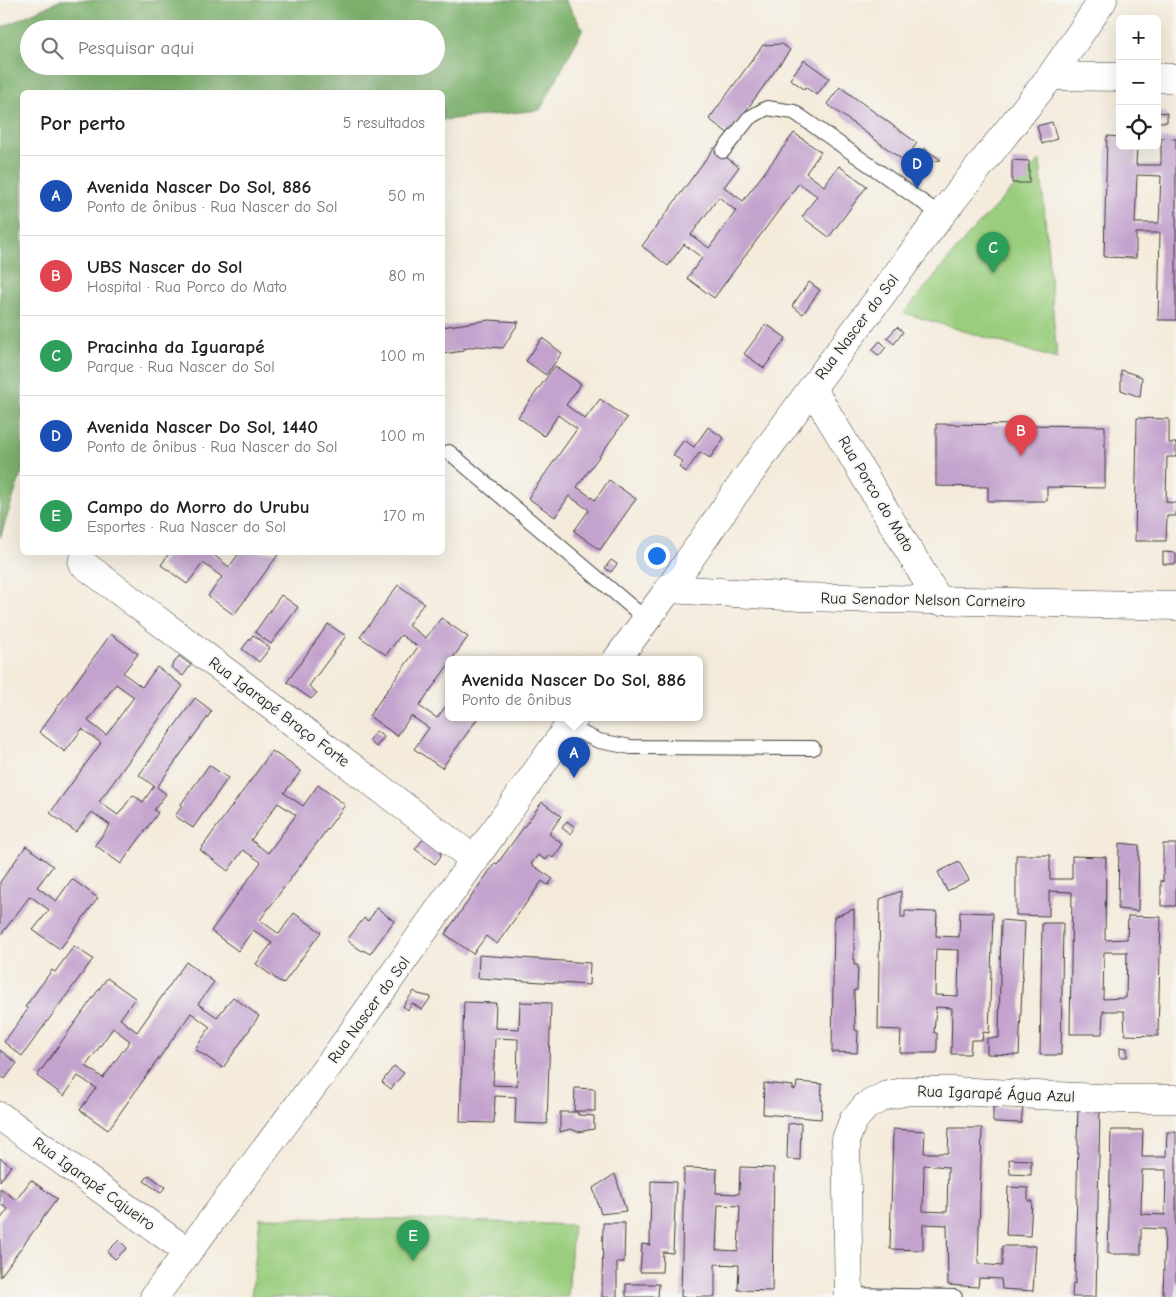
<!DOCTYPE html>
<html lang="pt">
<meta charset="utf-8">
<style>
:root{--surface:#fff;--page:#f6f6f6;--text:#222;--muted:#767676;--line:#e0e0e0;--accent:#d93025}
body{margin:0;font-family:"Comic Neue",sans-serif;background:var(--page);color:var(--text)}
.controls{position:absolute;right:15px;top:15px;display:grid;overflow:hidden;border-radius:8px;box-shadow:0 5px 20px #0002}
.controls button{width:45px;height:45px;display:grid;place-items:center;padding:0;border:0;border-bottom:1px solid var(--line);background:var(--surface);color:var(--text);font:25px sans-serif}
.you{position:absolute;left:656px;top:555px;width:18px;height:18px;margin:-12px;border:4px solid #fff;border-radius:50%;background:#1a73e8;box-shadow:0 0 0 8px #1a73e833}
.badge{display:grid;place-items:center;width:32px;height:32px;border-radius:50%;background:var(--accent);color:#fff;font-size:16px;font-weight:700}
.pin{position:absolute;translate:-50% -41px;filter:drop-shadow(0 1px 2px #0008)}
.pin::after{content:'';position:absolute;top:26px;width:18px;height:15px;background:inherit;clip-path:polygon(0 0,100% 0,50% 100%)}
.popup{position:absolute;left:445px;top:656px;width:258px;height:65px;box-sizing:border-box;display:grid;place-content:center;border-radius:8px;background:var(--surface);filter:drop-shadow(0 1px 4px #0005);font-size:16px;white-space:nowrap;color:var(--muted)}
.popup b{font-size:19px;color:var(--text)}
.popup::after{content:'';position:absolute;left:50%;top:100%;margin-left:-10px;border:10px solid transparent;border-top-color:var(--surface)}
.list{margin:0;padding:0;list-style:none}
h2{display:flex;justify-content:space-between;align-items:center;height:65px;margin:0;padding:0 20px;font-size:21px}
h2 small{font-size:16px;font-weight:400;color:var(--muted)}
.list li{display:grid;grid-template-columns:32px 1fr auto;gap:15px;align-items:center;box-sizing:border-box;height:80px;padding:0 20px;border-top:1px solid var(--line)}
.list b{display:block;font-size:19px;white-space:nowrap}
.list p{margin:0;font-size:16px;white-space:nowrap;color:var(--muted)}
.list em{font-size:16px;font-style:normal;color:var(--muted)}
.icon{flex:none;width:28px;height:28px;fill:none;stroke:currentColor;stroke-width:2;stroke-linecap:round;stroke-linejoin:round}
.map{position:relative;flex:none;width:1176px;height:1297px;overflow:hidden}
.search{position:absolute;background:var(--surface);box-shadow:0 5px 20px #0002;left:20px;top:20px;width:425px;height:55px;display:flex;align-items:center;gap:12px;box-sizing:border-box;padding:0 18px;border-radius:28px;color:var(--muted);font-size:19px}
.panel{position:absolute;background:var(--surface);box-shadow:0 5px 20px #0002;left:20px;top:90px;width:425px;height:465px;border-radius:8px}
.map>svg:first-child{display:block}
</style>
<div class="map">
<svg width="1176" height="1297" viewBox="0 0 1176 1297">
<rect width="100%" height="100%" fill="#f6f6f2"/>
<filter id="ink" filterUnits="userSpaceOnUse"><feTurbulence type="fractalNoise" baseFrequency=".02" numOctaves="2"/><feDisplacementMap in="SourceGraphic" scale="10" xChannelSelector="R" yChannelSelector="G"/><feConvolveMatrix kernelMatrix="1 2 1 2 8 2 1 2 1" color-interpolation-filters="sRGB"/></filter>
<filter id="wash" filterUnits="userSpaceOnUse"><feTurbulence type="fractalNoise" baseFrequency=".0096" numOctaves="4" result="noise"/><feDisplacementMap in="SourceGraphic" scale="20" xChannelSelector="R" yChannelSelector="G"/><feGaussianBlur stdDeviation="1.12" result="paint"/><feColorMatrix in="noise" values="0 0 0 0 0 0 0 0 0 0 0 0 0 0 0 0 0 1.4 0 .05"/><feComposite in="paint" operator="in"/></filter>
<g filter="url(#wash)">
<rect width="100%" height="100%" fill="#f4ebdb"/>
<path fill="#9acd7d" stroke="#5b744c" d="M1040 160 1057 359 904 313 969 234Z
M260 1218 409 1219 573 1225 568 1297H251Z"/>
<path fill="#7bb06c" stroke="#4c6644" fill-rule="evenodd" d="M61 0H565L583 29 540 110 443 120 442 92H22V471L0 538V28ZM29 29H436V66H29Z"/>
<g id="blocks">
<path fill="#c3a2cd" fill-rule="evenodd" d="M782 44 790 50 729 134 709 119 763 45Z
M804 60 829 78 817 95 805 87 804 89 790 79Z
M840 87 917 143 904 161 827 104Z
M1157 112 1167 113V122H1157Z
M1052 122 1057 139 1042 144 1037 126Z
M794 133 821 152 806 173 824 186 839 166 867 186 829 237 802 217 817 196 799 183 714 298 687 278 702 258 684 244 668 266 642 246 714 148 739 167 724 187 743 201ZM719 197 736 211 709 248 691 235Z
M1107 136 1120 137V146H1137L1136 165H1161V138L1176 139V320H1158L1160 233H1136V258L1104 257ZM1137 175 1161 176 1159 223H1135Z
M924 148 941 160 914 163Z
M1012 160 1029 161V183H1012Z
M809 282 820 290 803 314 792 306Z
M489 320 519 322 503 348 477 346 463 349 464 351 442 354V327Z
M766 324 786 338 764 368 744 354Z
M897 327 903 332 894 344 887 338Z
M542 338 562 353 546 375 526 361Z
M880 341 886 347 879 356 872 350Z
M555 366 581 384 566 405 585 419 600 399 627 418 577 487 595 500 609 480 636 499 600 550 574 531 589 510 569 496 555 517 528 498 577 429 558 415 544 436 518 417Z
M1121 370 1142 377 1140 397 1121 390Z
M1137 418 1169 419V443H1176V457H1167L1166 502 1176 503V516H1167L1166 541H1135Z
M936 424 1105 426V488L1047 487V501H988V487L936 486Z
M708 427 724 438 710 458 700 452 686 472 679 467 683 462 673 455 684 440 694 447Z
M170 552H210L229 567 240 552H280L234 615 208 596 222 577 203 563 187 584 161 565Z
M1163 552 1176 553V564H1163Z
M611 560 617 564 611 572 605 568Z
M398 585 424 603 408 625 426 638 441 618 468 637 452 659H449V664L419 706 437 718 449 702V717L478 718 442 768 414 749 429 728 411 716 397 736 369 716 418 647 401 635 386 655 360 637Z
M281 595 298 607 271 644 255 632Z
M328 624 346 636 309 686 317 693 311 699 287 682Z
M111 634 138 654 123 673 142 687 157 667 183 686 99 802 118 815 133 795 143 802 154 786 139 775 195 698 212 711 157 787 166 794 154 810 158 813 121 864 95 845 110 825 92 812 76 832 50 813 101 743 82 729 65 752 39 732ZM116 684 134 697 106 735 88 721Z
M253 635 270 648 259 662 242 649Z
M179 656 191 665 183 676 171 667Z
M376 731 384 737 376 747 369 741Z
M272 751 301 771 284 793 303 806 318 785 345 805 260 920 279 934 294 913 321 932 283 984 256 964 272 943 253 930 238 951 211 931 261 862 243 850 228 871 200 850ZM278 803 296 815 268 853 251 840Z
M209 765 228 778 193 828 175 816 182 806 181 804Z
M542 802 561 816 549 834 563 844 553 858 549 855 546 860 538 855 531 864 553 879 548 885 542 881 497 944 486 936 473 954 445 934 495 863 497 864Z
M567 821 575 827 570 834 562 828Z
M426 836 439 848 441 856 435 864 415 849Z
M1119 843 1139 845 1138 911 1118 909Z
M1163 844H1176V906H1161V880L1163 882Z
M26 846 53 866 37 887 56 901 72 879 98 898 60 949 33 930 49 910 30 896 0 936V882Z
M1016 855H1050V879H1072V856L1106 857 1105 940 1127 939 1128 916 1161 917 1158 1036 1125 1035 1124 1011H1103L1102 1034H1070L1072 892 1049 891V916L1016 915ZM1104 952H1127L1126 998 1103 999Z
M959 862 969 880 947 891 938 872Z
M901 891V917H905V911L937 912 936 936 959 937 960 912 993 913 989 1033 983 1032 982 1040H971L970 1054H951L952 1008 936 1007 934 1033H937V1053H900L901 1030 878 1029 880 899ZM936 949 959 950 958 996 935 995Z
M377 908 394 921 370 954 363 950 362 951 347 940 364 918 368 921Z
M854 909V965H858L857 990H854L855 1030 858 1031 857 1053 832 1052 834 917Z
M1001 920 1025 922 1019 1055 987 1054V1038H999Z
M1042 923H1063L1061 1055H1040Z
M74 946 93 959 22 1056 4 1042 28 1009 25 1007 52 970 55 972Z
M479 955 590 963 589 985 478 978Z
M186 962 214 982 198 1004 217 1017 233 997 259 1016 223 1068 195 1049 210 1027 191 1013 108 1130 80 1110 96 1088 78 1076 64 1096 37 1076 107 978 135 998 120 1019 137 1032ZM113 1028 130 1041 103 1078 86 1066Z
M414 991 418 994 431 997 422 1010 412 1003 408 1010 403 1006Z
M464 1002 496 1003 495 1028 519 1029 520 1002 551 1003 547 1124 515 1123 516 1097 495 1096 494 1123 460 1122ZM495 1038 518 1039 517 1086 493 1085Z
M1120 1047 1127 1048V1057H1120Z
M0 1050 17 1063 5 1079 0 1075Z
M394 1066 404 1073 391 1089 382 1082Z
M797 1082 822 1084 821 1100H822L821 1119 763 1114 764 1083 793 1086V1090L796 1089Z
M575 1088 595 1089V1111H574Z
M993 1107H1023L1021 1123 993 1122Z
M1078 1108H1100L1096 1297H1072L1073 1284H1075L1078 1140H1077Z
M560 1112H578V1115L594 1116V1129L578 1132 571 1129 560 1132Z
M801 1123 800 1160 787 1159 788 1124Z
M949 1128H982L978 1264 1002 1266V1246H1036L1033 1291 1002 1289 1001 1279 979 1278 978 1287 948 1285 947 1225 923 1224V1250L890 1249 893 1129 925 1131 924 1153H948ZM924 1165 948 1167 947 1212 923 1211Z
M1111 1130H1143L1142 1157H1166L1167 1132H1176V1297H1163L1165 1229 1141 1228V1254H1108ZM1142 1170H1166L1165 1215 1141 1214Z
M0 1158 11 1166 0 1181Z
M1009 1159 1031 1160V1175L1010 1174Z
M740 1167 774 1168 772 1291 738 1290 739 1265 715 1264V1297H681L684 1168 717 1169 716 1193 739 1194ZM718 1205 740 1206 738 1251 716 1250Z
M615 1174 626 1211 601 1214 593 1188Z
M149 1175 165 1187 161 1193 144 1181Z
M31 1180 57 1199 0 1277V1220L8 1209 0 1204V1188L16 1200Z
M651 1181 676 1182 673 1253 663 1252 662 1272H640L642 1244 650 1245Z
M1008 1187 1028 1188V1201H1032L1030 1236 1006 1235Z
M603 1223H625L624 1262H617V1297H602Z
M119 1240 127 1248 115 1259 107 1252Z
M626 1284H659L658 1297H626Z"/>
</g>
</g>
<g filter="url(#ink)">
<use href="#blocks" fill-opacity="0" stroke="#3c3b39" stroke-width="1"/>
<g fill="none" stroke-linecap="round" stroke-linejoin="round">
<defs>
<path id="lane" d="M723 151 749 118 767 108 794 112 941 215
M449 452 647 620
M568 727 599 741 631 747 813 748
M849 1295 955 1297"/>
<path id="street" d="M1051 76 1120 77
M1157 78H1176
M812 388 939 601
M82 563 475 860
M669 589 801 597 1176 606
M617 659 669 589 734 495 812 388 941 215 1051 76 1103 0
M0 1116 188 1252
M154 1297 337 1054 575 717
M849 1297 846 1139 853 1121 866 1106 885 1096 908 1091H953L1120 1099H1176"/>
</defs>
<use href="#lane" stroke="#3c3b39" stroke-width="16"/>
<use href="#street" stroke="#3c3b39" stroke-width="29"/>
<use href="#lane" stroke="#fff" stroke-width="14"/>
<use href="#street" stroke="#fff" stroke-width="28"/>
</g>
</g>
<g text-anchor="middle" dominant-baseline="central" stroke-width="4" stroke-linejoin="round" paint-order="stroke">
<g font-size="16" fill="#1c1c1c" stroke="#f6f6f2">
<text transform="translate(857 327) rotate(-53)">Rua Nascer do Sol</text>
<text transform="translate(876 494) rotate(59)">Rua Porco do Mato</text>
<text transform="translate(923 600) rotate(1)">Rua Senador Nelson Carneiro</text>
<text transform="translate(279 712) rotate(37)">Rua Igarapé Braço Forte</text>
<text transform="translate(369 1010) rotate(-54)">Rua Nascer do Sol</text>
<text transform="translate(996 1094) rotate(2)">Rua Igarapé Água Azul</text>
<text transform="translate(94 1184) rotate(36)">Rua Igarapé Cajueiro</text>
</g>
</g>
</svg>
<div class="controls">
<button>+</button>
<button>−</button>
<button><svg class="icon" aria-label="locate" viewBox="0 0 24 24"><circle cx="12" cy="12" r="6"/><path d="M12 2v4M12 18v4M2 12h4M18 12h4"/></svg></button>
</div>
<div class="you"></div>
<div class="pin badge" style="left:574px;top:778px;background:#1a4fb4">A</div>
<div class="popup"><b>Avenida Nascer Do Sol, 886</b>Ponto de ônibus</div>
<div class="pin badge" style="left:1021px;top:456px;background:#e0444e">B</div>
<div class="pin badge" style="left:993px;top:273px;background:#2e9e5b">C</div>
<div class="pin badge" style="left:917px;top:189px;background:#1a4fb4">D</div>
<div class="pin badge" style="left:413px;top:1261px;background:#2e9e5b">E</div>
<div class="search"><svg class="icon" aria-label="search" viewBox="0 0 24 24"><circle cx="10" cy="10" r="6"/><path d="M15 15l6 6"/></svg>Pesquisar aqui</div>
<section class="panel">
<h2>Por perto<small>5 resultados</small></h2>
<ul class="list">
<li><span class="badge" style="background:#1a4fb4">A</span><div><b>Avenida Nascer Do Sol, 886</b><p>Ponto de ônibus · Rua Nascer do Sol</p></div><em>50 m</em></li>
<li><span class="badge" style="background:#e0444e">B</span><div><b>UBS Nascer do Sol</b><p>Hospital · Rua Porco do Mato</p></div><em>80 m</em></li>
<li><span class="badge" style="background:#2e9e5b">C</span><div><b>Pracinha da Iguarapé</b><p>Parque · Rua Nascer do Sol</p></div><em>100 m</em></li>
<li><span class="badge" style="background:#1a4fb4">D</span><div><b>Avenida Nascer Do Sol, 1440</b><p>Ponto de ônibus · Rua Nascer do Sol</p></div><em>100 m</em></li>
<li><span class="badge" style="background:#2e9e5b">E</span><div><b>Campo do Morro do Urubu</b><p>Esportes · Rua Nascer do Sol</p></div><em>170 m</em></li>
</ul>
</section>
</div>
